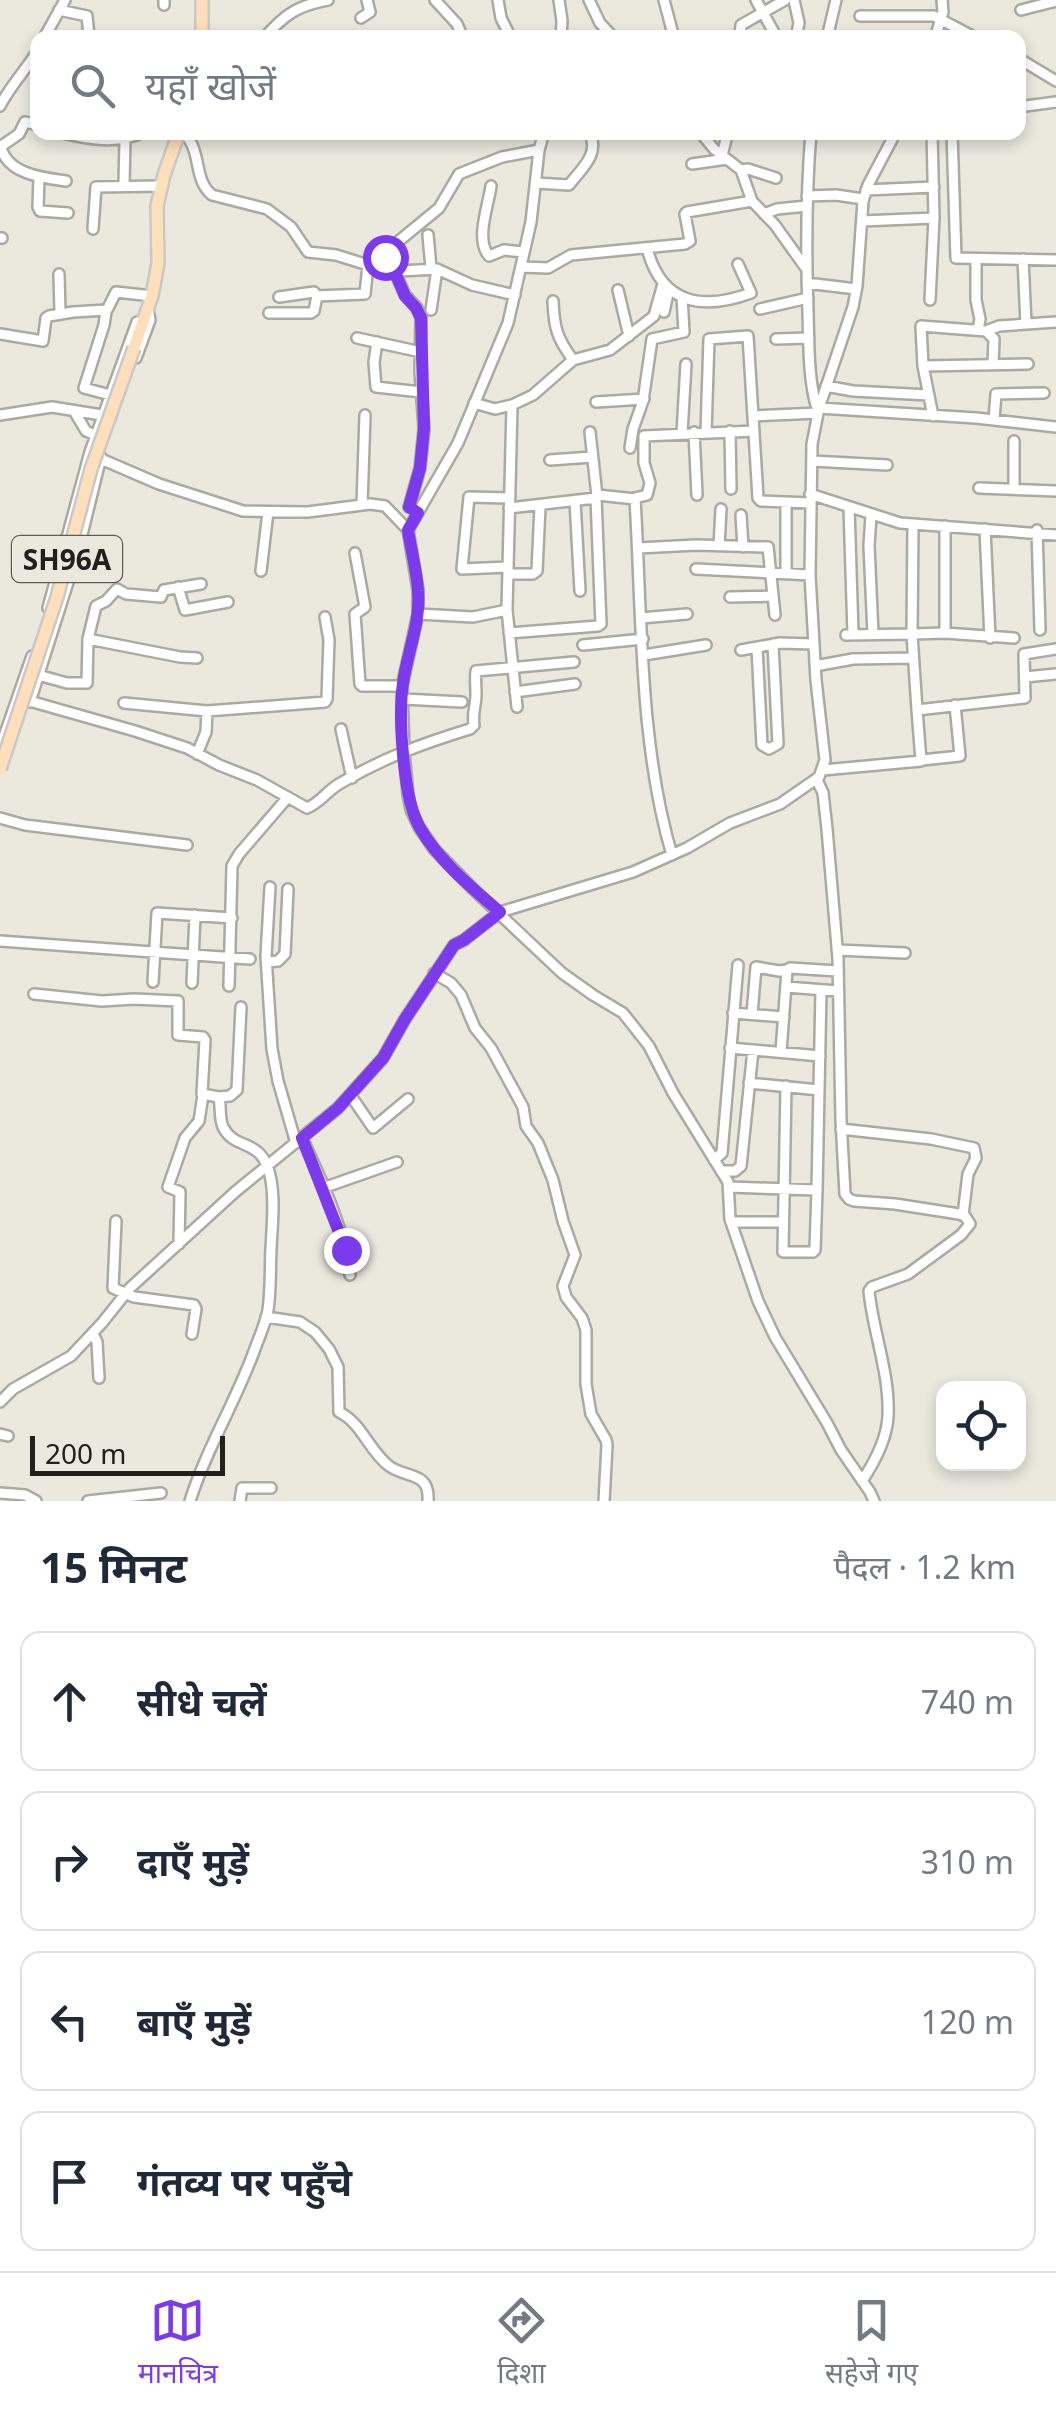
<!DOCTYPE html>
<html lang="hi">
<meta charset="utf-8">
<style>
:root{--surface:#fff;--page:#f2f2f3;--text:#1f2937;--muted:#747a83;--line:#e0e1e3;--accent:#7c3aed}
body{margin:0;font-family:"Noto Sans","Noto Sans Devanagari",sans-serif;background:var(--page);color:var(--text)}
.controls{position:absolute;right:30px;bottom:30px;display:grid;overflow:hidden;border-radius:20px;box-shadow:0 5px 15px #0003}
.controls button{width:90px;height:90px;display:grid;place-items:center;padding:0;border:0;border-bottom:2px solid var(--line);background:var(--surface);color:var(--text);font:50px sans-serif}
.scale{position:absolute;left:30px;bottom:25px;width:195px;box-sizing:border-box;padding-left:10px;border:5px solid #21201d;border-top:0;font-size:28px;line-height:35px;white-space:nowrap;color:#21201d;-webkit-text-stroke:8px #ebe9de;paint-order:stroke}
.stop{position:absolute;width:30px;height:30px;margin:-22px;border:8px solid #7c3aed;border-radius:50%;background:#fff}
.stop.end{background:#7c3aed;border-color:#fff;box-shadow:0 2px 10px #0008}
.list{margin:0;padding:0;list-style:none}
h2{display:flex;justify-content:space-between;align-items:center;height:130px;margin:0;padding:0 40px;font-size:42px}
h2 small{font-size:32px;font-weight:400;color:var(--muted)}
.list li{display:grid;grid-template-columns:65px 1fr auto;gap:30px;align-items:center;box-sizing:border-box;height:140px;margin:0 20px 20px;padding:0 20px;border:2px solid var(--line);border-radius:20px}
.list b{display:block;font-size:38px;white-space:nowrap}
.list em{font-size:32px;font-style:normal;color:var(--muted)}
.icon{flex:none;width:55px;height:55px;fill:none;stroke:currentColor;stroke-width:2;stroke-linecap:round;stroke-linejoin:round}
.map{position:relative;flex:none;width:1056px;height:1501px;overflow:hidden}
.search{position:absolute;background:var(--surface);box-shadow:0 5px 15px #0003;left:30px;right:30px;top:30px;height:110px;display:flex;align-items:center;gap:25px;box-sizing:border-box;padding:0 35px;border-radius:20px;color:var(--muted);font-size:38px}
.sheet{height:770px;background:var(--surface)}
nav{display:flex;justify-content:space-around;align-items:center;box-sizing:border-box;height:140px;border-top:2px solid var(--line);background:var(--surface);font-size:28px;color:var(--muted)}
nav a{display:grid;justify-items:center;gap:5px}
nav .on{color:var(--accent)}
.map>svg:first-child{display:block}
</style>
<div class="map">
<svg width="1056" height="1501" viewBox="0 0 1056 1501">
<rect width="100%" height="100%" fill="#ebe9de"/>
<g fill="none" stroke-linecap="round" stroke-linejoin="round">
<defs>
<path id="minor" d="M435 0 457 24 463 38
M498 0 501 18 511 38
M559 0 562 21 561 38
M589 0 600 23 614 38
M664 0 674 38
M756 0 777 38
M794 0 799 23 796 38
M164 5V0
M59 10 87 16 89 36 103 38
M1021 10 1056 1
M860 16H934L976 38
M361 18 370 12 367 0
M44 38 65 0
M264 38C285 14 297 6 328 0
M736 38 740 34 741 25 785 0
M827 38 836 0
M935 38 943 12 942 0
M1018 58 1056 81
M0 106C10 86 26 70 38 50
M1018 107 1056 102
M58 132C86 139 117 145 144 132
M182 132C203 148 192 179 212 195L267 209 291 227 308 252 336 255 368 265 400 271 437 269 472 285 515 295
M700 132 714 149 741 170 752 201 775 225 805 267
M811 132C806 192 806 252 808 312 809 343 808 376 816 405L819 408 976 418 1056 427
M952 132 956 258 1056 260
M0 147 19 134 25 122 38 125
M1 147C7 174 43 178 66 181
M722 155 728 132
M692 164 727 159
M741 170 748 169 776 178
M39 177 38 207 40 211 68 213
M536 183 569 185C581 169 601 154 589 132
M124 185 125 138
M491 186C488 207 475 240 489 256L504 250 524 252
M866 190 934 187
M807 196 836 195 863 199
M764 214 777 209 807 206
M862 221 934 218
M93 229 96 187 162 186
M428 235 431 268
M0 238H2
M647 248C661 304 702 311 751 293L738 264
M976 259V300L980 319 978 330
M1023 259 1026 324
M521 267 548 268 571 255 685 244 690 241 685 214 687 212 752 201
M381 268 394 245 439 208 459 174 502 157 539 150
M394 270 405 295 417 308 421 318 420 371 424 429 420 468 409 507
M59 274 60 313
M807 283 856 289
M618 290 629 336
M279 297 314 292 317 296
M930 300 934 218 932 132
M553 301C554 328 557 338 573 360
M760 309 808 298
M431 310 437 269
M106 311 104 325 84 388 110 395
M664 312 669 289
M269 313H311L314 311 317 296 365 294 368 265
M986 331 999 326 1056 322
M0 334 43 341 46 318 49 316 73 312 107 310 116 292 152 296
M357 338 421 352
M776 339 809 338
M377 342 374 362 376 387 421 392
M136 358 150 320 148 309
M923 366 1028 364
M826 386 853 391 929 395
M596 402 644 399
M474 403 495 409 512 405 533 395 573 360 610 350 654 316 663 284
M74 411 86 431 95 435
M0 415 52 407 102 415
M753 416 818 413
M933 416 923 366 921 326 986 331 994 339 993 364
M994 419 996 394 1044 393
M730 431 731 489
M590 432 597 496
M694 432 697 495
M706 432 709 339 748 336 758 498 761 501 810 503
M682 433 686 364
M1014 441V489
M630 448 633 429 643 401 652 339 684 332 682 297
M90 452 101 459 159 484 243 511 308 512 370 504 385 506 408 530 418 590V614L402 686 404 751 408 795 411 810 419 827 434 849 473 889 562 973 593 995 623 1013 649 1046 673 1093 728 1182 730 1219 758 1301 775 1337 827 1423 841 1450 870 1492 874 1501
M550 460 592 457
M812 461 887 465
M979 488 1056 491
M810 494 900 523 1056 535
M598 495 635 499C642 615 639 744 672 855
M635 498 647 495 650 483 644 463V436L754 431
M575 501 580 591
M362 504 365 415
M849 507 853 634
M509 508 596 498 601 624 598 626 509 633
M741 515 743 547
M871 515 869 546 873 634
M945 526V633
M985 529 990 638
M408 530 458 443 508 323 531 222 539 150 544 132
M1037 530 1040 630
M719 546 721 509
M638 548 696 545 768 547 775 615
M355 553 365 607 355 614 360 684 362 686H402
M508 567 462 569 469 497 509 498
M696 569 810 575
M261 571 268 512
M786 573V502
M508 574H533L537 571 540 507
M178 587 185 610 228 602
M730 597 773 596
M48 608 90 452 137 322
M507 610 517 707
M418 614 473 617 507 610 512 405
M641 618 687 614
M846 635 912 634 913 524
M88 639 180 657 197 658
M583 645 643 639
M757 648 762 745 769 749 778 744 773 644
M741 650 780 643 813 644
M644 655 706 645
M815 666 853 659 913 658
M38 675 67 683H87L88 639 96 606 106 601 117 589 126 594 161 597 164 590 201 584
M1025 677 1056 674
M515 692 575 684
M19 698 135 731 187 748 219 765 257 780 307 808C320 803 327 791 339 784 383 758 421 744 470 729L474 725C472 713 476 706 476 694 476 686 475 679 476 671L574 662
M403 699 462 702
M30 702 78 551 101 457
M124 703 207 711 325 702 327 699 329 640 325 617
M917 710 912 634 945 633 1014 638
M341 729 352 778
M0 748 32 656
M197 754 206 732 207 711
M922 760 960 756 955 705
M823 770 921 761 917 710 1025 698 1024 654 1056 649
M817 780 823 793 827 829 838 959 841 1120 845 1194 849 1199 854 1201 895 1204 959 1214 965 1216 970 1224 961 1235 908 1274 872 1287 869 1291C873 1332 890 1374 888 1416 887 1438 874 1463 862 1481
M0 818 25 825 187 845
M270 887 266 956 272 1049 278 1081 296 1143
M0 941 250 959
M837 950 905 953
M267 962 278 961 285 954 288 889
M434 973 451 983 461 995 475 1028 491 1048 523 1107 526 1126 538 1143 553 1180 563 1221 575 1255 563 1286 566 1297 582 1318 586 1330V1384L591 1414 606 1440 607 1445 604 1501
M153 982 157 913 232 918
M192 983 195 915
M229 986 232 866 239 854 288 797
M786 987 838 991
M34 994 102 1001 134 999 178 1001V1035L203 1037 205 1040 202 1094 219 1097C221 1106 219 1118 223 1127 236 1153 263 1135 271 1180 275 1203 272 1226 271 1249 270 1269 271 1290 268 1310 266 1322 260 1335 256 1346 237 1400 207 1447 190 1501
M733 1013 784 1017
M752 1014 756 967 779 971 787 970
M730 1048 820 1056
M781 1052 787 970 790 968 838 971
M749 1083 819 1090
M786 1086 783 1252H813L815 1250 817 1190
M351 1096 373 1128 408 1099
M219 1097 230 1096 237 1090 241 1007
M841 1129 931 1139 974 1148 976 1158 968 1174 963 1215
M302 1138C321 1179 345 1231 350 1275
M714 1160 722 1153 738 965
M721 1171H735L741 1166 753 1050
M729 1187 817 1190 821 990
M323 1188 397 1162
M116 1221 113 1288 134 1297 194 1305 196 1309 192 1334
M731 1222H783
M179 1244 180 1192 168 1187 185 1138 199 1121 203 1095
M266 1317 300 1322 315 1332 329 1349 338 1367 339 1412C362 1423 369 1451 389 1466 407 1479 430 1471 428 1501
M93 1334 97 1342 99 1378
M0 1402 13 1389 71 1356 102 1323 130 1288 235 1192 338 1108 383 1058 405 1019 454 945 464 940 500 912 633 872 687 848 730 823 780 804 819 777 825 760 816 680 810 575 812 444 819 408 853 307 857 286 863 201 868 185 896 132
M0 1434 8 1436
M0 1493 25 1495 36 1501
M88 1501 161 1493
M240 1501 242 1488H271"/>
<path id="major" d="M202 38V0
M134 348 152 296 158 263 157 206 164 175 179 132"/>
</defs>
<use href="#minor" stroke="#acaaa0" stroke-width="14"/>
<use href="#major" stroke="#cac9c9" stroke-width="16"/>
<use href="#minor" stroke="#fff" stroke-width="9"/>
<use href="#major" stroke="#fde0bb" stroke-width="11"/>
<defs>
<path id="major-bridge" d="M0 769 57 597 91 469 134 348"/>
</defs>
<use href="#major-bridge" stroke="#cac9c9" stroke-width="16" stroke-linecap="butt"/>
<use href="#major-bridge" stroke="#fde0bb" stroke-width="11"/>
</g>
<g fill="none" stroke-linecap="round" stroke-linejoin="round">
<path stroke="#7c3aed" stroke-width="12" d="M346 1250 302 1138 338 1108 383 1058 405 1019 454 945 464 940 500 912C471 887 439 861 420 828 403 799 398 717 403 683 407 653 421 622 418 591 417 571 411 550 408 530L418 513 409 507 420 468 424 428 421 318 416 308 405 296 394 270 381 268 385 257"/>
</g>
<g text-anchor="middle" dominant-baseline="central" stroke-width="8" stroke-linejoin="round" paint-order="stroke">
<rect fill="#ebe9de" stroke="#5e5c57" stroke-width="2.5" x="12" y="536" width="110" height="46" rx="8"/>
<g font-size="28" font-weight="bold" fill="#21201d">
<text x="67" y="559">SH96A</text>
</g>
</g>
</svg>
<div class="controls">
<button><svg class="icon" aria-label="locate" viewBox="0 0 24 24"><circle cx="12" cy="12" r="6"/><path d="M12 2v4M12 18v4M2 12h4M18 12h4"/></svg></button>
</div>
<div class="scale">200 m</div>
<div class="stop" style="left:385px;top:257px"></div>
<div class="stop end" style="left:346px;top:1250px"></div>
<div class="search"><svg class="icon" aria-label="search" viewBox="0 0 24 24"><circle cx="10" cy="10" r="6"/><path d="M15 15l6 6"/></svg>यहाँ खोजें</div>
</div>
<section class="sheet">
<h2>15 मिनट<small>पैदल · 1.2 km</small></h2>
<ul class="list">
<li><svg class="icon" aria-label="ahead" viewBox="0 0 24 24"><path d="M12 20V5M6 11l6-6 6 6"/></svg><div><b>सीधे चलें</b></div><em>740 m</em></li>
<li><svg class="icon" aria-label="right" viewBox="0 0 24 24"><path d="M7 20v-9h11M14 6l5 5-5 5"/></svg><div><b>दाएँ मुड़ें</b></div><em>310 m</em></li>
<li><svg class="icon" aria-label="left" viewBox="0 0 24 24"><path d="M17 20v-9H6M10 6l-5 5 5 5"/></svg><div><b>बाएँ मुड़ें</b></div><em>120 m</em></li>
<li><svg class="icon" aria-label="arrive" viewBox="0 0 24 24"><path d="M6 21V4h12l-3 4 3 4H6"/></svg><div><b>गंतव्य पर पहुँचे</b></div></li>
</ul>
</section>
<nav>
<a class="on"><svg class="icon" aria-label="map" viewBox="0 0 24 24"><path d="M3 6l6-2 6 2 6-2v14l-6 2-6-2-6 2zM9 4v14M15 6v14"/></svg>मानचित्र</a>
<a><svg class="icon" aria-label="directions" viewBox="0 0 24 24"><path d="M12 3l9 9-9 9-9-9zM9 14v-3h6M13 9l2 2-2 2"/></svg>दिशा</a>
<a><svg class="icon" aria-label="saved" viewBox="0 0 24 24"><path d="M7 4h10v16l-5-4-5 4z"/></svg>सहेजे गए</a>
</nav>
